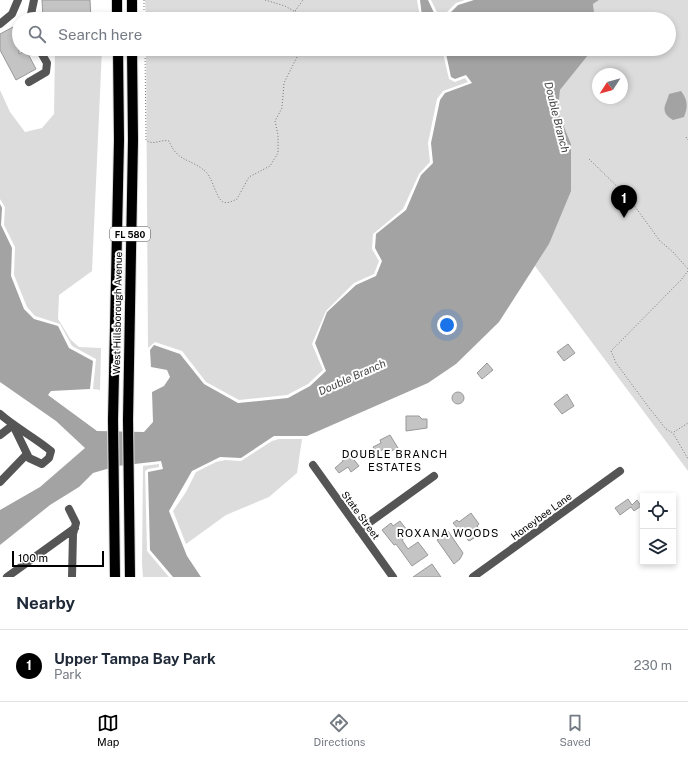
<!DOCTYPE html>
<style>
:root{--surface:#fff;--page:#f2f2f3;--text:#1f2937;--muted:#747a83;--line:#e0e1e3;--accent:#000}
body{margin:0;font-family:"Public Sans",sans-serif;background:var(--page);color:var(--text)}
.controls{position:absolute;right:12px;bottom:12px;display:grid;overflow:hidden;border-radius:0px;box-shadow:0 2px 6px #0003}
.controls button{width:36px;height:36px;display:grid;place-items:center;padding:0;border:0;border-bottom:1px solid var(--line);background:var(--surface);color:var(--text);font:20px sans-serif}
.compass{position:absolute;left:592px;top:68px;width:36px;height:36px;border-radius:50%;background:var(--surface);box-shadow:0 2px 6px #0003;rotate:234deg}
.scale{position:absolute;left:12px;bottom:10px;width:92px;box-sizing:border-box;padding-left:4px;border:2px solid #000;border-top:0;font-size:11px;line-height:14px;white-space:nowrap;color:#000;-webkit-text-stroke:3px #fff;paint-order:stroke}
.you{position:absolute;left:447px;top:325px;width:14px;height:14px;margin:-10px;border:3px solid #fff;border-radius:50%;background:#1a73e8;box-shadow:0 0 0 6px #1a73e833}
.badge{display:grid;place-items:center;width:26px;height:26px;border-radius:50%;background:var(--accent);color:#fff;font-size:13px;font-weight:700}
.pin{position:absolute;translate:-50% -33px;filter:drop-shadow(0 1px 2px #0008)}
.pin::after{content:'';position:absolute;top:21px;width:14px;height:12px;background:inherit;clip-path:polygon(0 0,100% 0,50% 100%)}
.list{margin:0;padding:0;list-style:none}
h2{display:flex;justify-content:space-between;align-items:center;height:52px;margin:0;padding:0 16px;font-size:17px}
h2 small{font-size:13px;font-weight:400;color:var(--muted)}
.list li{display:grid;grid-template-columns:26px 1fr auto;gap:12px;align-items:center;box-sizing:border-box;height:72px;padding:0 16px;border-top:1px solid var(--line)}
.list b{display:block;font-size:15px;white-space:nowrap}
.list p{margin:0;font-size:13px;white-space:nowrap;color:var(--muted)}
.list em{font-size:13px;font-style:normal;color:var(--muted)}
.icon{flex:none;width:22px;height:22px;fill:none;stroke:currentColor;stroke-width:2;stroke-linecap:round;stroke-linejoin:round}
.map{position:relative;flex:none;width:688px;height:577px;overflow:hidden}
.search{position:absolute;background:var(--surface);box-shadow:0 2px 6px #0003;left:12px;right:12px;top:12px;height:44px;display:flex;align-items:center;gap:10px;box-sizing:border-box;padding:0 14px;border-radius:22px;color:var(--muted);font-size:15px}
.sheet{height:124px;background:var(--surface)}
nav{display:flex;justify-content:space-around;align-items:center;box-sizing:border-box;height:56px;border-top:1px solid var(--line);background:var(--surface);font-size:11px;color:var(--muted)}
nav a{display:grid;justify-items:center;gap:2px}
nav .on{color:var(--accent)}
.map>svg:first-child{display:block}
</style>
<div class="map">
<svg width="688" height="577" viewBox="0 0 688 577">
<rect width="100%" height="100%" fill="#fff"/>
<path fill="#dcdcdc" fill-rule="evenodd" d="M145 0H417L420 17 422 19H146Z
M431 0H465L456 3 445 14 437 12Z
M599 0H688V471L535 266 549 244 571 144 558 112 560 90 593 49H669V19H595L593 4ZM598 74H622V98H598Z
M55 49H102L92 271 59 295 58 319 71 340 79 347 101 348 100 390 93 389 96 359 72 346 60 324 35 316 27 307 14 275 15 247 4 225 5 207 0 199V90L10 112 25 132 42 128 54 114Z
M146 49H442L449 79 455 82 465 78 468 82 443 91 437 99 428 143 430 162 419 174 403 209 373 234 372 249 379 261 374 274 354 283 326 311 312 344 323 370 308 384 287 395 239 400 206 382 182 351 155 342 148 348Z
M279 439H302L297 473 269 497 226 515 186 544 173 511 186 492 196 472 216 462 225 460 241 461 272 441Z
M159 464V467L148 469 145 471 147 551 169 577H143L142 564 143 466Z"/>
<path fill="#a3a3a3" d="M420 0H428L435 15 446 17 458 5 474 0H599L593 4 595 19H428L422 16Z
M445 49H593L560 90 558 112 571 144V191L549 244 499 322 456 364 428 383 307 436H274L241 458 220 457 192 471 169 511 187 556 201 577H173L150 550 148 472 163 469 161 461 117 466 93 473 79 487 50 505 0 545V510L40 487 85 448 56 421 0 382V204L2 208 1 225 12 248 11 276 24 309 34 319 58 326 69 348 93 361 90 389 51 391 48 395 97 431 144 432 153 422 152 392 164 386 170 377 167 370 151 367 150 350 154 345 180 354 204 384 238 403 288 398 310 386 326 371 315 343 327 312 356 285 376 276 382 261 375 248 376 234 406 210 421 175 433 163 431 143 440 100 445 93 472 83 466 75 455 79 451 77Z
M681 91C688 100 688 107 684 117L673 120C658 111 667 104 669 94Z"/>
<path fill="#c4c4c4" stroke="#999" d="M42 0H90L91 19H43Z
M13 27 19 38V54L26 50 36 69 16 80 0 50V34Z
M568 344 575 353 564 361 557 352Z
M487 363 493 370 482 379 477 373Z
M452 398a6 6 0 1 1 12 0a6 6 0 1 1-12 0Z
M567 394 574 406 562 414 554 404Z
M406 416H419L422 419H427V428L406 431Z
M390 435 398 448 391 451 390 449 384 451V449L376 453 373 447 381 443 380 440Z
M347 451 359 466 351 472 348 467 339 473 335 468 343 461 342 459 346 457Z
M628 499 632 505 637 500 641 506 634 511 631 507 620 515 615 508Z
M471 513 479 524 477 526 479 528 471 533 474 538 469 541 453 523 457 520 459 522Z
M400 521 410 534 402 540 408 549 418 542 428 555 412 566 396 544 394 545 382 530 391 523 393 526Z
M448 531 463 553 460 559 454 564 437 540Z
M432 564 441 577H413Z"/>
<g fill="none" stroke-linecap="round" stroke-linejoin="round">
<defs>
<path id="major" d="M117 0V19
M132 0V19
M115 577 113 420 119 140 118 49
M130 577 128 420 133 140 132 49"/>
</defs>
<use href="#major" stroke="#dbdbdb" stroke-width="12"/>
<path stroke="#777" stroke-width="1" stroke-dasharray="1 2" stroke-linecap="butt" d="M144 0V19
M265 0 285 6 308 19
M295 11 303 0
M145 49 146 140C153 146 161 139 169 141 178 163 191 158 206 172 213 179 216 198 223 202 227 204 233 201 237 199L249 177 270 166 278 153V135L275 121 282 108 284 83 301 49
M686 137 688 140
M589 159 628 197 660 241 673 252 688 269
M688 271 681 280 611 351 616 363 650 409 666 429 673 433 688 459
M674 432 688 423"/>
<path stroke="#555" stroke-width="8" d="M30 19 34 0
M0 24 12 14 18 0
M29 82 46 72 47 63 39 49
M0 414C16 428 34 437 51 451L49 458 42 464 29 458 13 425
M0 435 13 425
M313 465 393 577
M0 482 27 454
M69 509 76 523 73 534 72 577
M359 530 434 476
M7 577 75 528
M473 577 620 471"/>
<use href="#major" stroke="#000" stroke-width="10"/>
</g>
<g text-anchor="middle" dominant-baseline="central" stroke-width="4" stroke-linejoin="round" paint-order="stroke">
<rect fill="#fff" stroke="#4c4c4c" stroke-width="1" x="110" y="227" width="40" height="14" rx="3"/>
<g font-size="9" font-weight="bold" fill="#000">
<text x="130" y="234">FL 580</text>
</g>
<g font-size="10" fill="#000" stroke="#fff">
<text transform="translate(117 313) rotate(-89)">West Hillsborough Avenue</text>
<text transform="translate(361 515) rotate(54)">State Street</text>
<text transform="translate(541 516) rotate(-36)">Honeybee Lane</text>
</g>
<g font-size="11" font-style="italic" fill="#444" stroke="#fff">
<text transform="translate(557 117) rotate(76)">Double Branch</text>
<text transform="translate(352 377) rotate(-24)">Double Branch</text>
</g>
<g font-size="11" letter-spacing="1" fill="#000" stroke="#fff">
<text x="395" y="454">DOUBLE BRANCH<tspan x="395" dy="13">ESTATES</tspan></text>
<text x="448" y="533">ROXANA WOODS</text>
</g>
</g>
</svg>
<div class="controls">
<button><svg class="icon" aria-label="locate" viewBox="0 0 24 24"><circle cx="12" cy="12" r="6"/><path d="M12 2v4M12 18v4M2 12h4M18 12h4"/></svg></button>
<button><svg class="icon" aria-label="layers" viewBox="0 0 24 24"><path d="M12 4l9 5-9 5-9-5zM3 14l9 5 9-5"/></svg></button>
</div>
<svg class="compass" viewBox="-18 -18 36 36"><path d="M0-13l5 13h-10z" fill="#e53935"/><path d="M0 13l5-13h-10z" fill="#747a83"/></svg>
<div class="scale">100 m</div>
<div class="you"></div>
<div class="pin badge" style="left:624px;top:218px">1</div>
<div class="search"><svg class="icon" aria-label="search" viewBox="0 0 24 24"><circle cx="10" cy="10" r="6"/><path d="M15 15l6 6"/></svg>Search here</div>
</div>
<section class="sheet">
<h2>Nearby<small></small></h2>
<ul class="list">
<li><span class="badge">1</span><div><b>Upper Tampa Bay Park</b><p>Park</p></div><em>230 m</em></li>
</ul>
</section>
<nav>
<a class="on"><svg class="icon" aria-label="map" viewBox="0 0 24 24"><path d="M3 6l6-2 6 2 6-2v14l-6 2-6-2-6 2zM9 4v14M15 6v14"/></svg>Map</a>
<a><svg class="icon" aria-label="directions" viewBox="0 0 24 24"><path d="M12 3l9 9-9 9-9-9zM9 14v-3h6M13 9l2 2-2 2"/></svg>Directions</a>
<a><svg class="icon" aria-label="saved" viewBox="0 0 24 24"><path d="M7 4h10v16l-5-4-5 4z"/></svg>Saved</a>
</nav>
